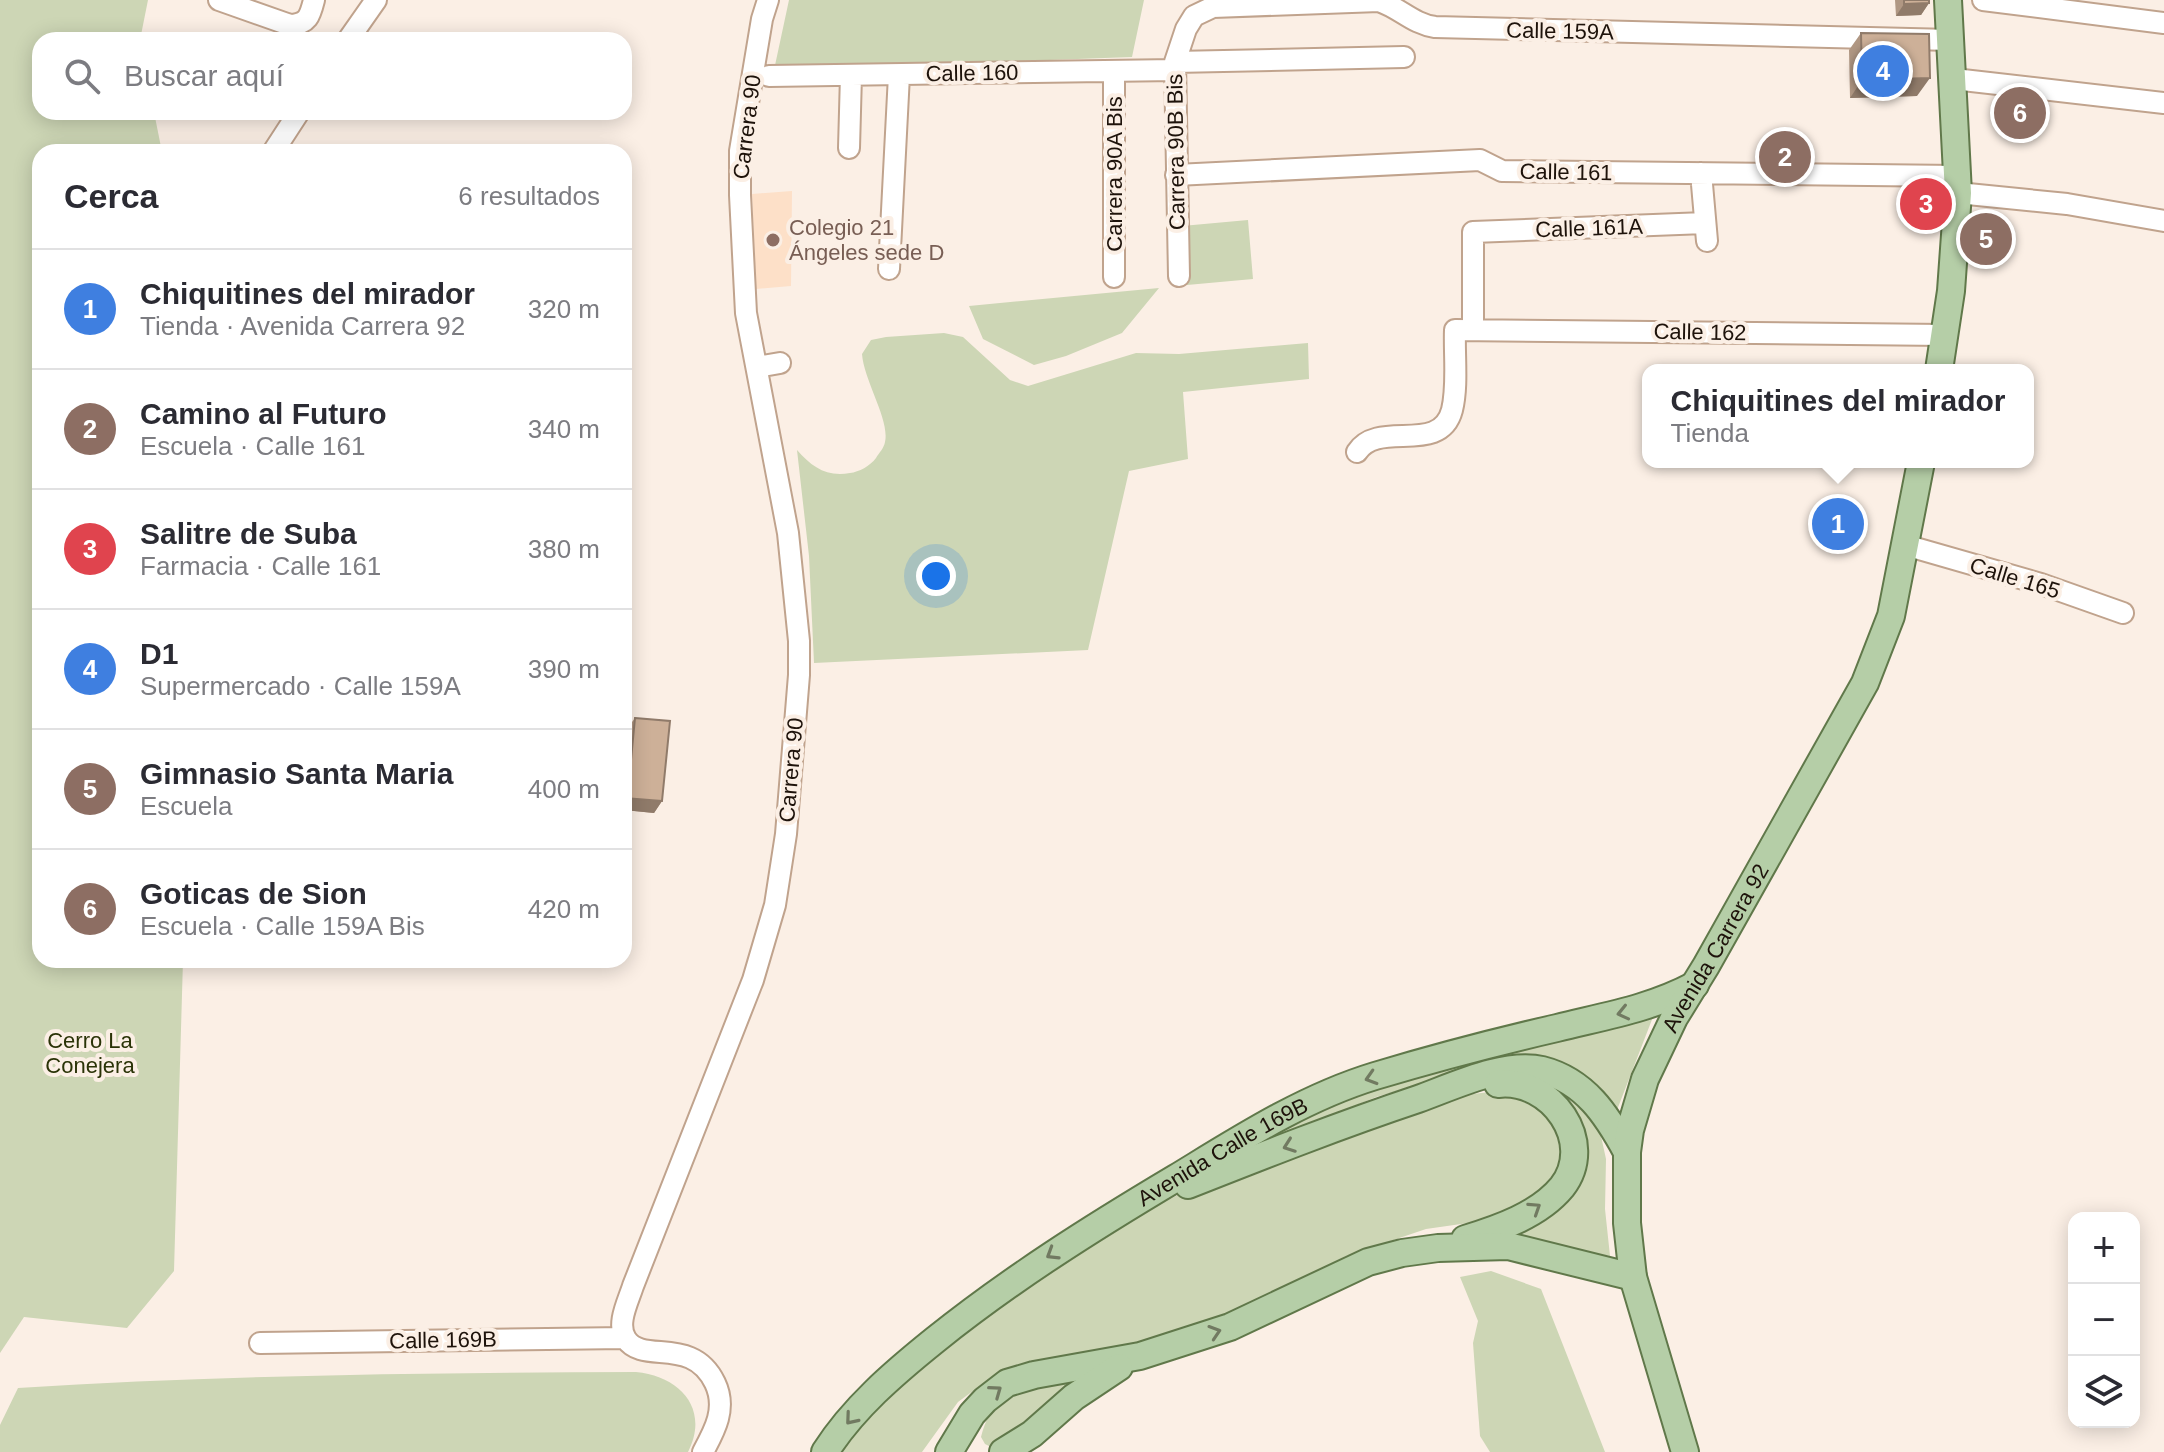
<!DOCTYPE html>
<html lang="es">
<meta charset="utf-8">
<style>
:root{--surface:#fff;--page:#f2f2f3;--text:#2b2b33;--muted:#7c7c81;--line:#e1e1e2;--accent:#7c3aed}
body{margin:0;font-family:Arial,sans-serif;background:var(--page);color:var(--text)}
.controls{position:absolute;right:24px;bottom:24px;display:grid;overflow:hidden;border-radius:16px;box-shadow:0 4px 20px #0003}
.controls button{width:72px;height:72px;display:grid;place-items:center;padding:0;border:0;border-bottom:2px solid var(--line);background:var(--surface);color:var(--text);font:40px sans-serif}
.you{position:absolute;left:936px;top:576px;width:28px;height:28px;margin:-20px;border:6px solid #fff;border-radius:50%;background:#1a73e8;box-shadow:0 0 0 12px #1a73e833}
.badge{display:grid;place-items:center;width:52px;height:52px;border-radius:50%;background:var(--accent);color:#fff;font-size:26px;font-weight:700}
.pin{position:absolute;translate:-50% -50%;border:4px solid #fff;box-shadow:0 2px 8px #0006}
.popup{position:absolute;left:1642px;top:364px;width:392px;height:104px;box-sizing:border-box;display:grid;place-content:center;border-radius:16px;background:var(--surface);filter:drop-shadow(0 2px 6px #0005);font-size:26px;white-space:nowrap;color:var(--muted)}
.popup b{font-size:30px;color:var(--text)}
.popup::after{content:'';position:absolute;left:50%;top:100%;margin-left:-16px;border:16px solid transparent;border-top-color:var(--surface)}
.list{margin:0;padding:0;list-style:none}
h2{display:flex;justify-content:space-between;align-items:center;height:104px;margin:0;padding:0 32px;font-size:34px}
h2 small{font-size:26px;font-weight:400;color:var(--muted)}
.list li{display:grid;grid-template-columns:52px 1fr auto;gap:24px;align-items:center;box-sizing:border-box;height:120px;padding:0 32px;border-top:2px solid var(--line)}
.list b{display:block;font-size:30px;white-space:nowrap}
.list p{margin:0;font-size:26px;white-space:nowrap;color:var(--muted)}
.list em{font-size:26px;font-style:normal;color:var(--muted)}
.icon{flex:none;width:44px;height:44px;fill:none;stroke:currentColor;stroke-width:2;stroke-linecap:round;stroke-linejoin:round}
.map{position:relative;flex:none;width:2164px;height:1452px;overflow:hidden}
.search{position:absolute;background:var(--surface);box-shadow:0 4px 20px #0003;left:32px;top:32px;width:600px;height:88px;display:flex;align-items:center;gap:20px;box-sizing:border-box;padding:0 28px;border-radius:24px;color:var(--muted);font-size:30px}
.panel{position:absolute;background:var(--surface);box-shadow:0 4px 20px #0003;left:32px;top:144px;width:600px;height:824px;border-radius:24px}
.map>svg:first-child{display:block}
</style>
<div class="map">
<svg width="2164" height="1452" viewBox="0 0 2164 1452">
<rect width="100%" height="100%" fill="#fbefe5"/>
<path fill="#fde0c8" d="M792 191 791 286 756 289 752 194Z"/>
<path fill="#cdd6b5" d="M0 0H148L140 40H40V112H154L162 152H40V960H183L174 1271 127 1328 24 1317 0 1353Z
M789 0H1144L1132 57 774 70Z
M1248 220 1253 279 1187 285 1182 226Z
M1159 288 1122 333 1066 356 1034 365 983 339 969 306Z
M944 333 963 337 1010 380 1028 386 1136 353 1179 354 1308 343 1309 379 1183 392 1188 459 1129 471 1088 650 814 663 809 556 797 450C812 467 826 477 850 473 859 472 870 466 876 458 879 453 884 448 885 442 890 420 864 381 862 354L871 340 886 337Z
M1658 1004 1617 1110 1599 1086 1569 1069 1466 1071 1376 1097 1230 1157 1299 1118 1363 1091Z
M1544 1078 1569 1089 1599 1127 1606 1159 1605 1209 1610 1256 1500 1237C1547 1218 1587 1203 1583 1144 1580 1111 1569 1099 1544 1078Z
M1515 1089 1560 1124 1566 1153 1558 1174 1539 1199 1482 1221 1426 1229 1346 1256 1249 1309 1149 1342 1000 1371 958 1402 922 1452H828L909 1366 1105 1231 1182 1193 1456 1096Z
M1491 1271 1541 1289 1605 1452H1490L1480 1436 1473 1343 1478 1321 1460 1277Z
M636 1372C680 1376 710 1409 688 1452H0V1425L18 1388C224 1375 430 1373 636 1372Z
M1060 1380 1069 1384 1064 1394 993 1448 985 1444 981 1437C994 1388 1017 1388 1060 1380Z"/>
<g fill="none" stroke-linecap="round" stroke-linejoin="round">
<defs>
<path id="minor" d="M219 0 290 25C308 24 310 16 314 0
M1983 0 2164 23
M348 40 376 0
M1175 62 1404 57
M769 76 1175 70
M1954 79 2164 103
M849 148 851 75
M273 152 299 112
M1701 173 1707 241
M1176 175 1480 160 1502 171 1958 176
M1958 193 2067 204 2164 221
M889 269 899 75
M1179 276 1175 62 1186 29 1194 16 1213 7 1379 1C1400 8 1413 24 1435 27L1951 40
M1114 277V71
M1473 330V232L1705 223
M757 367 780 363
M1357 452C1378 419 1440 456 1452 410 1458 386 1454 355 1455 330L1945 335
M1905 545 2041 584 2123 613
M260 1343 625 1338
M703 1452C715 1430 727 1408 715 1383 692 1335 643 1365 626 1339 616 1324 628 1302 633 1286L753 980 775 905 786 834 799 675V641L788 533 746 313 740 195V151L762 19 768 0"/>
<g id="major">
<path d="M1939 370 1951 291 1958 193 1948 0"/>
<path d="M1188 1185C1264 1155 1340 1125 1418 1099 1452 1087 1505 1061 1542 1070 1585 1081 1607 1115 1627 1152"/>
<path d="M1465 1239C1498 1229 1539 1215 1562 1187 1597 1142 1551 1078 1498 1084"/>
<path id="s1" d="M825 1452C853 1408 894 1373 935 1340 1011 1279 1092 1228 1176 1178 1240 1139 1303 1098 1375 1076 1435 1058 1496 1042 1557 1028 1605 1016 1650 1009 1695 985"/>
<path d="M949 1452 972 1414 985 1400 1007 1383 1034 1375 1140 1356 1230 1327 1368 1262 1402 1253 1438 1248 1508 1246 1633 1277"/>
<path d="M1003 1452 1032 1434 1074 1397 1119 1367"/>
<path id="s2" d="M1685 1452 1633 1277 1627 1223V1152L1630 1130 1645 1079 1674 1018 1706 966 1865 683 1891 616 1921 462"/>
</g>
</defs>
<use href="#minor" stroke="#c0a38d" stroke-width="24"/>
<use href="#major" stroke="#60784a" stroke-width="30"/>
<use href="#minor" stroke="#fff" stroke-width="20"/>
<use href="#major" stroke="#b5cea7" stroke-width="26"/>
</g>
<path fill="#b09783" d="M1895 0H1929V3L1921 15 1896 16Z
M1861 33 1917 96 1850 98 1849 50Z
M635 718 662 801 654 813 624 810V755L626 730Z"/>
<path fill="#907b6a" d="M1929 3 1921 15 1896 16 1904 4Z
M1930 78 1917 96 1850 98 1862 80Z
M624 798 662 801 654 813 624 810Z"/>
<path fill="#cdb098" stroke="#907b6a" stroke-width="2" d="M1904 0H1929V3L1904 4Z
M1861 33 1929 34 1930 78 1862 80Z
M635 718 670 721 662 801 624 798V769L630 770Z"/>
<defs><path id="oneway-chevron" d="M-2-3.5L2.5 0L-2 3.5" fill="none" stroke-width="1.6" stroke-linecap="round" stroke-linejoin="round" transform="scale(2)"/></defs>
<g stroke="#717a61">
<use href="#oneway-chevron" transform="translate(1623 1013) rotate(167)"/>
<use href="#oneway-chevron" transform="translate(1371 1078) rotate(163)"/>
<use href="#oneway-chevron" transform="translate(1289 1146) rotate(160)"/>
<use href="#oneway-chevron" transform="translate(1535 1208) rotate(-33)"/>
<use href="#oneway-chevron" transform="translate(1052 1254) rotate(148)"/>
<use href="#oneway-chevron" transform="translate(1215 1332) rotate(-18)"/>
<use href="#oneway-chevron" transform="translate(996 1391) rotate(-36)"/>
<use href="#oneway-chevron" transform="translate(851 1419) rotate(130)"/>
</g>
<circle fill="#8d6e63" stroke="#fbefe5" stroke-width="3" cx="773" cy="240" r="8"/>
<g text-anchor="middle" dominant-baseline="central" stroke-width="8" stroke-linejoin="round" paint-order="stroke">
<g font-size="22" fill="#1e130b" stroke="#fbefe5">
<text transform="translate(1560 31) rotate(1)">Calle 159A</text>
<text transform="translate(972 73) rotate(-1)">Calle 160</text>
<text transform="translate(747 127) rotate(-83)">Carrera 90</text>
<text transform="translate(1176 152) rotate(-91)">Carrera 90B Bis</text>
<text transform="translate(1566 172) rotate(1)">Calle 161</text>
<text transform="translate(1114 174) rotate(-90)">Carrera 90A Bis</text>
<text transform="translate(1589 228) rotate(-2)">Calle 161A</text>
<text transform="translate(1700 332) rotate(1)">Calle 162</text>
<text transform="translate(2015 578) rotate(17)">Calle 165</text>
<text transform="translate(791 770) rotate(-85)">Carrera 90</text>
<text stroke="none"><textPath href="#s2" startOffset="532">Avenida Carrera 92</textPath></text>
<text stroke="none"><textPath href="#s1" startOffset="502">Avenida Calle 169B</textPath></text>
<text transform="translate(443 1340) rotate(-1)">Calle 169B</text>
</g>
<g font-size="22" fill="#785e54" stroke="#fbefe5" text-anchor="start">
<text x="789" y="227">Colegio 21<tspan x="789" dy="25">Ángeles sede D</tspan></text>
</g>
<g font-size="22" fill="#2a3307" stroke="#fbefe5">
<text x="90" y="1040">Cerro La<tspan x="90" dy="25">Conejera</tspan></text>
</g>
</g>
</svg>
<div class="controls">
<button>+</button>
<button>−</button>
<button><svg class="icon" aria-label="layers" viewBox="0 0 24 24"><path d="M12 4l9 5-9 5-9-5zM3 14l9 5 9-5"/></svg></button>
</div>
<div class="you"></div>
<div class="pin badge" style="left:1838px;top:524px;background:#3f7fe0">1</div>
<div class="popup"><b>Chiquitines del mirador</b>Tienda</div>
<div class="pin badge" style="left:1785px;top:157px;background:#8d6e63">2</div>
<div class="pin badge" style="left:1926px;top:204px;background:#e0444e">3</div>
<div class="pin badge" style="left:1883px;top:71px;background:#3f7fe0">4</div>
<div class="pin badge" style="left:1986px;top:239px;background:#8d6e63">5</div>
<div class="pin badge" style="left:2020px;top:113px;background:#8d6e63">6</div>
<div class="search"><svg class="icon" aria-label="search" viewBox="0 0 24 24"><circle cx="10" cy="10" r="6"/><path d="M15 15l6 6"/></svg>Buscar aquí</div>
<section class="panel">
<h2>Cerca<small>6 resultados</small></h2>
<ul class="list">
<li><span class="badge" style="background:#3f7fe0">1</span><div><b>Chiquitines del mirador</b><p>Tienda · Avenida Carrera 92</p></div><em>320 m</em></li>
<li><span class="badge" style="background:#8d6e63">2</span><div><b>Camino al Futuro</b><p>Escuela · Calle 161</p></div><em>340 m</em></li>
<li><span class="badge" style="background:#e0444e">3</span><div><b>Salitre de Suba</b><p>Farmacia · Calle 161</p></div><em>380 m</em></li>
<li><span class="badge" style="background:#3f7fe0">4</span><div><b>D1</b><p>Supermercado · Calle 159A</p></div><em>390 m</em></li>
<li><span class="badge" style="background:#8d6e63">5</span><div><b>Gimnasio Santa Maria</b><p>Escuela</p></div><em>400 m</em></li>
<li><span class="badge" style="background:#8d6e63">6</span><div><b>Goticas de Sion</b><p>Escuela · Calle 159A Bis</p></div><em>420 m</em></li>
</ul>
</section>
</div>
